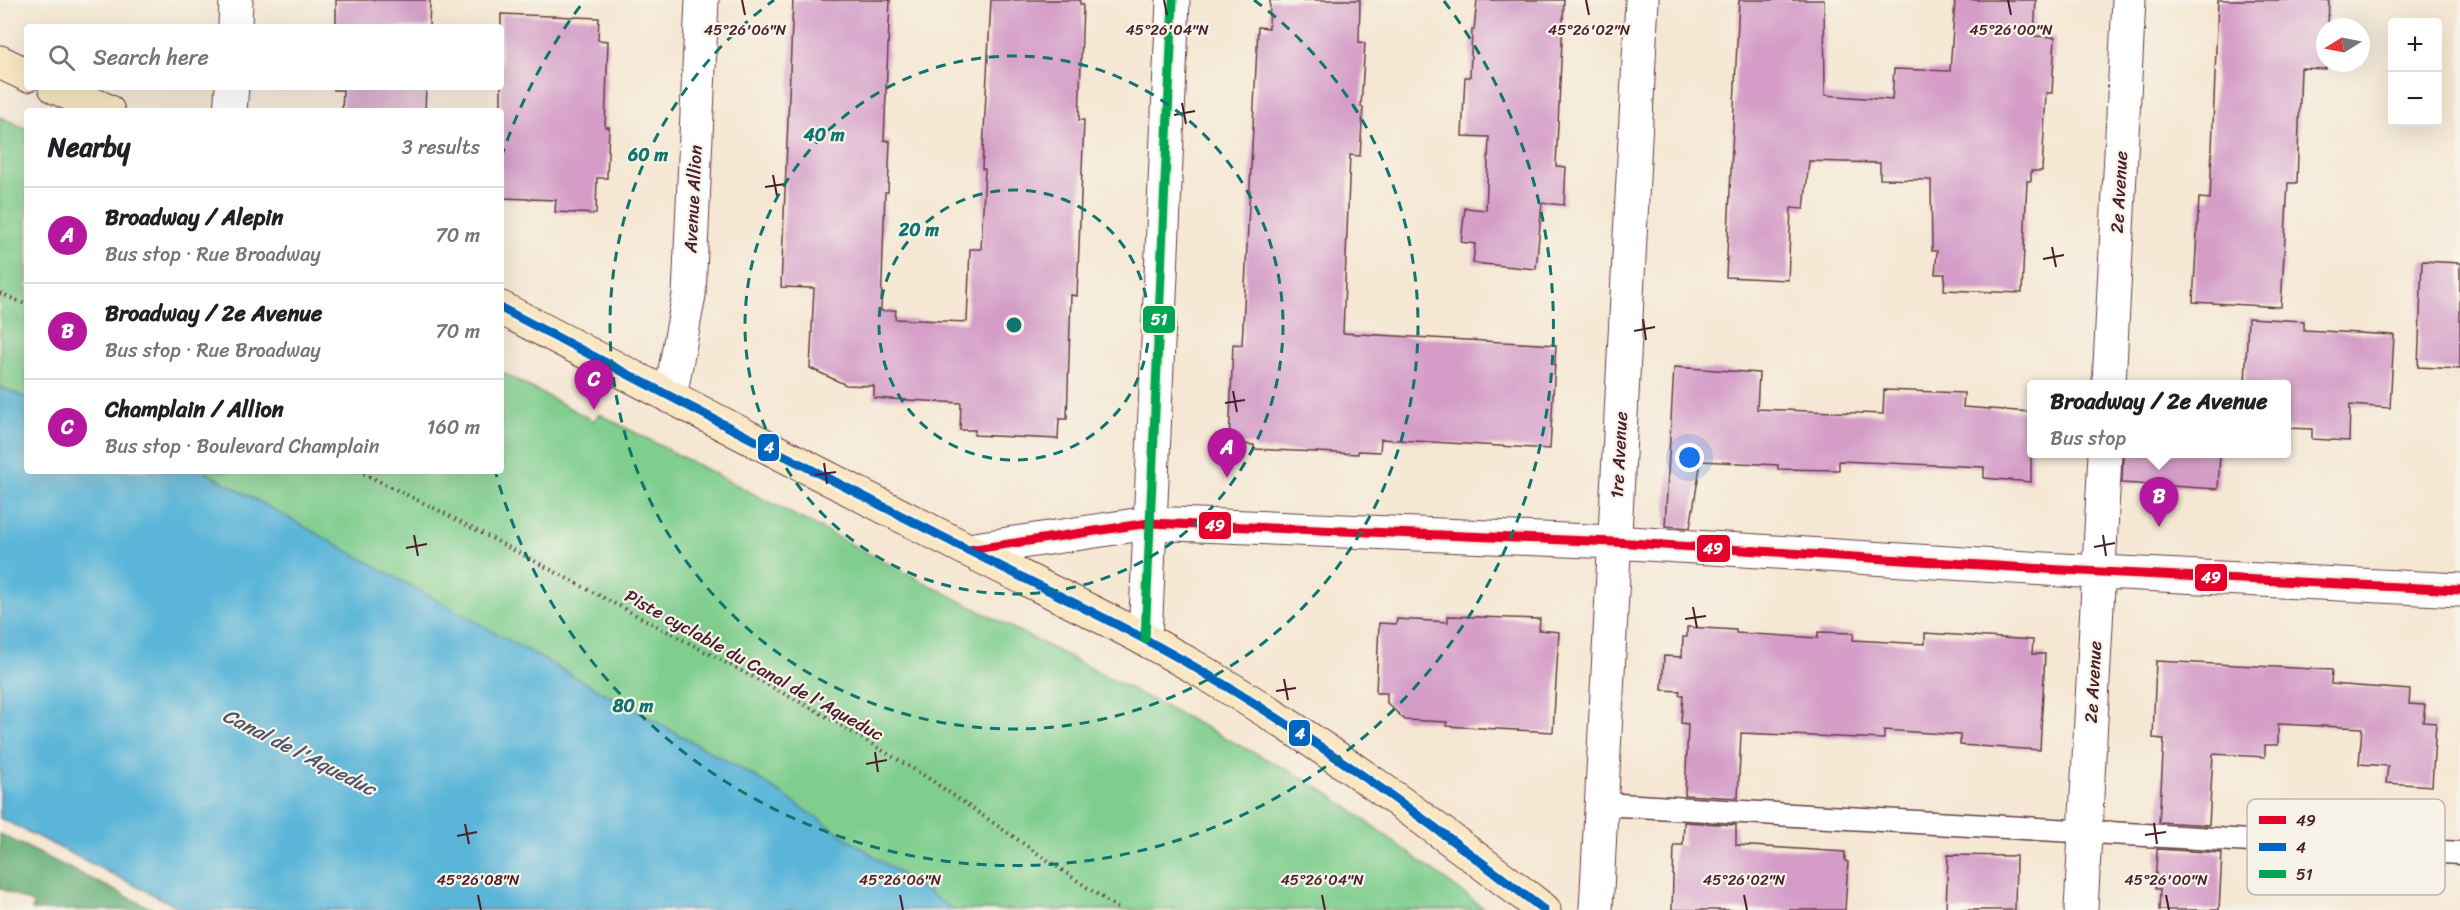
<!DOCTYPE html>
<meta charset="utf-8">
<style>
:root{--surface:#fff;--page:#f2f2f2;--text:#202124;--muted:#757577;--line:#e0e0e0;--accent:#b5179e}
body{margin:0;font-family:Sriracha,sans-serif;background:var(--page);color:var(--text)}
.controls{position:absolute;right:18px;top:18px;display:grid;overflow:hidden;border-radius:6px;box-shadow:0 6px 24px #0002}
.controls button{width:54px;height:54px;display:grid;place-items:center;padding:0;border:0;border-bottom:2px solid var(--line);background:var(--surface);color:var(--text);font:30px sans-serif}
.compass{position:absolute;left:2316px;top:18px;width:54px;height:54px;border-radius:50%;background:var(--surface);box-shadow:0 6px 24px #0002;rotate:260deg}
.you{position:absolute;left:1690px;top:458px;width:21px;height:21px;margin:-15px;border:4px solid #fff;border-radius:50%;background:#1a73e8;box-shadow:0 0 0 9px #1a73e833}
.badge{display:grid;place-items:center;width:39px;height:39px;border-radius:50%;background:var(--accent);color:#fff;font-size:20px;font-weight:700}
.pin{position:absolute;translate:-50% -50px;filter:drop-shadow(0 2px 3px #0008)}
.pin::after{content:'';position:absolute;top:32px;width:21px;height:18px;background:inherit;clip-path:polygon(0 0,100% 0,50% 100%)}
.popup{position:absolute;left:2027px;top:380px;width:264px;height:78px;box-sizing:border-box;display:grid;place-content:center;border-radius:6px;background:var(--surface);filter:drop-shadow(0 2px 4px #0005);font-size:20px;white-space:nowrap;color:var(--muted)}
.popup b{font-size:22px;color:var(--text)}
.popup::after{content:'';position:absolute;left:50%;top:100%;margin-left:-12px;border:12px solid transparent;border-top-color:var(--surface)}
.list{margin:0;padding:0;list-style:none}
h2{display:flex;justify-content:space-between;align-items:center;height:78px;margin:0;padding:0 24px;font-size:26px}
h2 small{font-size:20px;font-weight:400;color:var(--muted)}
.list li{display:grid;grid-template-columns:39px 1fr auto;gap:18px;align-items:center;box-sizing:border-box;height:96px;padding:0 24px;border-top:2px solid var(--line)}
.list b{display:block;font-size:22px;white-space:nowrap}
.list p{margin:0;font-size:20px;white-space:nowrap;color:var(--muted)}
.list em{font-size:20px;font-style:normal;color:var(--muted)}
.icon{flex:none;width:33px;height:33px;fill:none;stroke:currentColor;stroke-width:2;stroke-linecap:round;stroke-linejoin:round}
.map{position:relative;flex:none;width:2460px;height:910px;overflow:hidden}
.search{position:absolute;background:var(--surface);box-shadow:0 6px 24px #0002;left:24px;top:24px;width:480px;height:66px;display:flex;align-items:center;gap:15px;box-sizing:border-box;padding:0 21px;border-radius:6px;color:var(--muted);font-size:22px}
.panel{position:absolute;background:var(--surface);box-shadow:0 6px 24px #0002;left:24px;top:108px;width:480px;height:366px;border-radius:6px}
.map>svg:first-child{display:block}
</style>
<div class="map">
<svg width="2460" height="910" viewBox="0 0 2460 910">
<rect width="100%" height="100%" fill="#f7f3e8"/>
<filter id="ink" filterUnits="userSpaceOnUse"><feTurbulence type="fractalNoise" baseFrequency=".0167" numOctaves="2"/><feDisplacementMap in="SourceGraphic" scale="12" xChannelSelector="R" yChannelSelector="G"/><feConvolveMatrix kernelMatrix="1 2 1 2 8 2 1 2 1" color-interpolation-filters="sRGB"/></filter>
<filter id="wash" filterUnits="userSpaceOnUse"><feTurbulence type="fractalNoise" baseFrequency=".008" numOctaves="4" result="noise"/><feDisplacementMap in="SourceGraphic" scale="24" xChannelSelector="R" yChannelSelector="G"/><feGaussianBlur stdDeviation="1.35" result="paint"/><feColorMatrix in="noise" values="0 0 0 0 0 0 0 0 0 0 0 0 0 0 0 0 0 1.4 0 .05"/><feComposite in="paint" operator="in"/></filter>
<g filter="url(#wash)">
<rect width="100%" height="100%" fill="#f5e7d3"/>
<path fill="#7fce8e" stroke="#64765c" stroke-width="1.5" d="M0 117 27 129V398L0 387Z
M501 372 594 421 599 414 1295 774 1329 794 1486 910H951L195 471H501Z"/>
<path fill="#67b179" stroke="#586852" stroke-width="1.5" d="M0 834 154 910H32L34 904 0 888Z"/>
<path fill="#5ab5d8" stroke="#526a82" stroke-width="1.5" d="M0 387 27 398V471H204L759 779 954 910H184L0 818Z"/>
<g id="blocks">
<path fill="#d49cc7" d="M336 0H430L429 27H336Z
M793 0H890L884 140 890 141 888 192H885L881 311 896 310 895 319 967 322 970 249H981L985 169H982L991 0H1080V4H1083L1079 120H1084L1077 296 1071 295 1067 419H1059L1058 439 974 435 975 430H960L961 403 874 398V386L846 385 810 368 814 288 781 287Z
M1270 0H1360L1359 42 1365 43 1361 107H1363L1360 156 1350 155 1343 333 1556 345 1550 449 1381 439 1380 452 1358 451V454L1254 449V445L1229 443 1233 344 1242 345 1258 27 1269 28Z
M1477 0H1564L1556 166 1566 167 1564 205 1542 203 1536 269 1473 263 1475 244 1461 242 1465 208 1486 210 1489 137 1462 136 1465 77H1470L1472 30H1474Z
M1739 0H1824L1825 95 1892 100 1894 69 1950 71 1955 0H2036L2034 36 2055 37 2052 93H2046L2042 171H2031V181H2027L2022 293 1944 290 1945 274H1935L1937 251H1932L1931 180 1880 179V163L1809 161 1804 209 1791 208 1788 280 1726 277Z
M2218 0H2329L2328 27H2325L2326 69 2301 68 2297 183H2288L2281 307 2193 302 2199 198 2210 199Z
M501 14 599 18 598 40 608 41 605 127H609L607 178H597L596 214 555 212 556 200 501 198Z
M334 87H426L425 111H342L343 90H334Z
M2422 261 2460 263V369L2418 367Z
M2248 318 2304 321V330L2394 335 2390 408 2350 405 2349 441 2312 439V429L2286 428V384H2245Z
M1674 367 1759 373 1757 409 1883 414 1884 390 1964 393 1963 407 2031 412V482L1984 478V467L1839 461V470L1778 469V465L1701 461 1690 528 1665 526Z
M2123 453H2220L2218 489 2122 483Z
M1448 616 1540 619 1539 630 1559 632 1553 732 1446 726 1447 722 1405 720 1387 703V693H1376L1379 623 1396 624 1397 619 1448 622Z
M1687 627 1736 630V633L1818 638V632L1854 633 1853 640 1925 644V633L2033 640 2032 654H2045L2040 750 1960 745V735L1884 730V739L1741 733 1738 798 1685 795 1688 724 1681 723 1683 695H1679L1680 691 1662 690 1664 656 1682 657 1683 637H1687Z
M2156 661 2332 670 2331 684 2410 690 2409 704 2425 705 2423 722 2436 723 2432 786 2386 783 2388 766 2359 764 2362 728 2278 724V745H2265V757L2213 754 2209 825 2159 822 2164 739 2153 738Z
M1684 822 1736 825V845L1845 852V861L1848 862 1845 910H1672L1674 845H1683Z
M2157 849 2222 853 2219 910H2159L2160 889H2155Z
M1948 855 2016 856 2015 910H1946Z"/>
</g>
</g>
<g filter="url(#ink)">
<use href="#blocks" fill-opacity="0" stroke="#643d44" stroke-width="1.5"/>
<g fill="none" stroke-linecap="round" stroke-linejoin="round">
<defs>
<path id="lane" d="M1602 804 2460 853"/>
<path id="street" d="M235 27 236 0
M230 111 232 87
M2109 384 2129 0
M670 397 689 295 702 0
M968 550 1149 523 1614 542 2062 570 2460 590
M1145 639 1173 0
M1596 910 1642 0
M2081 910 2105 454"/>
<path id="secondary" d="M0 62 27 75
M55 87 108 111
M501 308C655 389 809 469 964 548 1042 588 1121 624 1196 668 1319 740 1432 824 1544 910"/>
</defs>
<use href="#lane" stroke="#643d44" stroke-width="25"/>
<use href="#street" stroke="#643d44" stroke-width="35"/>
<use href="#secondary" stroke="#643d44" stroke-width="35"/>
<path stroke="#643d44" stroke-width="4" stroke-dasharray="1.5 4.5" stroke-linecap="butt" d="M0 293 27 305
M358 471 442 512 817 711 928 778 1120 910"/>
<use href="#lane" stroke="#fff" stroke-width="22"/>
<use href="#street" stroke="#fff" stroke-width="33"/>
<use href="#secondary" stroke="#f9e7c3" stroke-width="33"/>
<defs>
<path id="bus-1" d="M968 550 1149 523 1614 542 2062 570 2460 590"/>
<path id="bus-2" d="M501 308C655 389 809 469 964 548 1042 588 1121 624 1196 668 1319 740 1432 824 1544 910"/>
<path id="bus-3" d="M1145 639 1173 0"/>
</defs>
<use href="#bus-1" stroke="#f7f3e8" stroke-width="14"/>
<use href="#bus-2" stroke="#f7f3e8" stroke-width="14"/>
<use href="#bus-3" stroke="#f7f3e8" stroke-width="14"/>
<use href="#bus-1" stroke="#e4002b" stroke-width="9"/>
<use href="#bus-2" stroke="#0065bd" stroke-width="9"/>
<use href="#bus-3" stroke="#00a651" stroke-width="9"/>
</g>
</g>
<path fill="none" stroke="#4a1f2b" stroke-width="2" d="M742 0 745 15M1164 0 1167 15M1586 0 1589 15M2008 0 2011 15M1182 103 1186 124M1174 115 1195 111M773 175 777 196M765 187 785 184M2052 247 2056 267M2043 259 2064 255M1643 319 1646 340M1634 331 1655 327M1233 391 1237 412M1225 403 1245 400M824 463 827 484M815 475 836 472M414 535 418 556M2103 535 2106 556M2094 547 2115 543M406 548 427 544M1693 607 1697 628M1685 619 1706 616M1284 679 1288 700M1276 691 1296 688M875 752 878 772M866 764 887 760M2154 823 2157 844M465 824 469 844M2145 835 2166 832M457 836 477 832M478 895 481 910M900 895 903 910M1322 895 1325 910M1744 895 1747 910M2166 895 2169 910"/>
<g fill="none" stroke="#0f766e" stroke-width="3" stroke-dasharray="10 8">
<circle cx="1014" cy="325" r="135"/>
<circle cx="1014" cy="325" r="269"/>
<path d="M1254 0A404 404 0 1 1 774 0"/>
<path d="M501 158A539 539 0 0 1 584 1M1444 1A539 539 0 1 1 496 474"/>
</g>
<g text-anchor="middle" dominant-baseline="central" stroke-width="4.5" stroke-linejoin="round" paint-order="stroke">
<g font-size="18" fill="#4a1f2b" stroke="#f7f3e8">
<text transform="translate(2119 192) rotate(-87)">2e Avenue</text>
<text transform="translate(693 199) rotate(-87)">Avenue Allion</text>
<text transform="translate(1619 455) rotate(-87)">1re Avenue</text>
<text transform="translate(754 665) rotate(29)">Piste cyclable du Canal de l'Aqueduc</text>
<text transform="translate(2093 682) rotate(-87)">2e Avenue</text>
</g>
<g font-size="20" font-style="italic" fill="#505468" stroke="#f7f3e8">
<text transform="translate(299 752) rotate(27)">Canal de l'Aqueduc</text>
</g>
</g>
<rect x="2247" y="799" width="198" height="96" rx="9" fill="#f7f3e8" stroke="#c3b3af" stroke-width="1.5"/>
<rect x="2259" y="816" width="27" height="8" fill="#e4002b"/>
<rect x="2259" y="843" width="27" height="8" fill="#0065bd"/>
<rect x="2259" y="870" width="27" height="8" fill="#00a651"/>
<g font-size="16" fill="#4a1f2b">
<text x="2296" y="826">49</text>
<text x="2296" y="853">4</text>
<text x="2296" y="880">51</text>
</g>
<g font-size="15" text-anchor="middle" fill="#4a1f2b" stroke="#f7f3e8" stroke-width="4.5" stroke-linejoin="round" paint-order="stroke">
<text x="745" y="35">45°26'06"N</text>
<text x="1167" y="35">45°26'04"N</text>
<text x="1589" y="35">45°26'02"N</text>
<text x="2011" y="35">45°26'00"N</text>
<text x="478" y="885">45°26'08"N</text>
<text x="900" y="885">45°26'06"N</text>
<text x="1322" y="885">45°26'04"N</text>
<text x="1744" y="885">45°26'02"N</text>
<text x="2166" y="885">45°26'00"N</text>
</g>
<circle cx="1014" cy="325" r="9" fill="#0f766e" stroke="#f7f3e8" stroke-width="3"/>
<g font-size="18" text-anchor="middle" font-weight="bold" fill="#0f766e" stroke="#f7f3e8" stroke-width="4.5" stroke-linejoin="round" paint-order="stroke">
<text x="824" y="141">40 m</text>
<text x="648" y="161">60 m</text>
<text x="919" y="236">20 m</text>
<text x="633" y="712">80 m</text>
</g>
<g stroke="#f7f3e8" stroke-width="2">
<rect x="1142" y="305" width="34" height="29" rx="6" fill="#00a651"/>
<rect x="757" y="433" width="23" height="29" rx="6" fill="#0065bd"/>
<rect x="1198" y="511" width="34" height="29" rx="6" fill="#e4002b"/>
<rect x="1696" y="534" width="35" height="29" rx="6" fill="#e4002b"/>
<rect x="2194" y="563" width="34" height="29" rx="6" fill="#e4002b"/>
<rect x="1288" y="719" width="23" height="28" rx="6" fill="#0065bd"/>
</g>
<g font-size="16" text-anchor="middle" font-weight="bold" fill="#fff">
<text x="1159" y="325">51</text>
<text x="769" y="453">4</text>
<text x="1215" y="531">49</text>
<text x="1713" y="554">49</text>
<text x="2211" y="583">49</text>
<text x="1300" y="739">4</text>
</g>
</svg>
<div class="controls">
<button>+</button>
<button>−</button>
</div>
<svg class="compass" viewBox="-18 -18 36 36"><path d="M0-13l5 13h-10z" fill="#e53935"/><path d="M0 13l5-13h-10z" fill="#757577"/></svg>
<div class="you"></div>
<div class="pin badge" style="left:1227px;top:478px">A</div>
<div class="pin badge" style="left:2159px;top:527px">B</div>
<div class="popup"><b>Broadway / 2e Avenue</b>Bus stop</div>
<div class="pin badge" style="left:594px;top:410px">C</div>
<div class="search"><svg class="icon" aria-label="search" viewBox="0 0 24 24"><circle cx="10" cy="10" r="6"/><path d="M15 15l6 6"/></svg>Search here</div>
<section class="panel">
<h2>Nearby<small>3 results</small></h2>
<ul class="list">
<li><span class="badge">A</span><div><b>Broadway / Alepin</b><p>Bus stop · Rue Broadway</p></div><em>70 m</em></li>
<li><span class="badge">B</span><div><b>Broadway / 2e Avenue</b><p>Bus stop · Rue Broadway</p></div><em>70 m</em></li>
<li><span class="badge">C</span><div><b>Champlain / Allion</b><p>Bus stop · Boulevard Champlain</p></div><em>160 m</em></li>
</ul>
</section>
</div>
